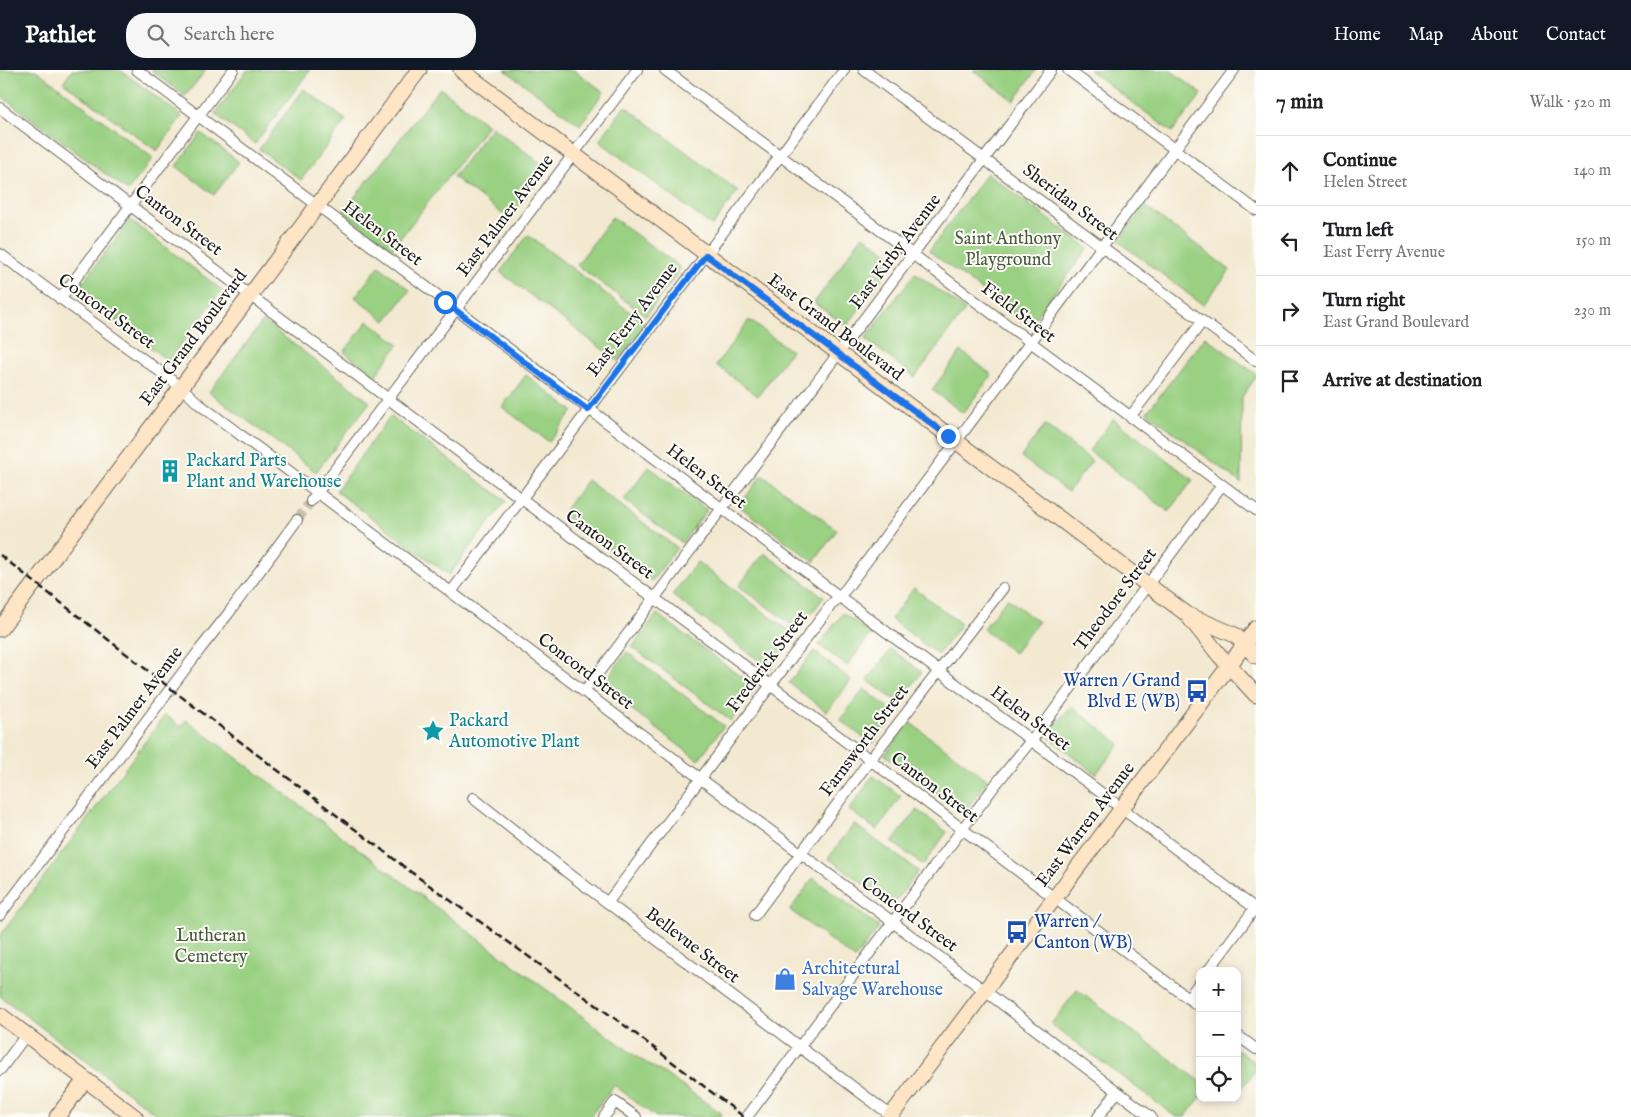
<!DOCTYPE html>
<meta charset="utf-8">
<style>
:root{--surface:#fff;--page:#f6f6f6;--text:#202124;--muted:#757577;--line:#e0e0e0;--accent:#111827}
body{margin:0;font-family:"IM FELL English",serif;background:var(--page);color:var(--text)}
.controls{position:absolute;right:15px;bottom:15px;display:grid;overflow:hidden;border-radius:10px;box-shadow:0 2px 8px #0003}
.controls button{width:45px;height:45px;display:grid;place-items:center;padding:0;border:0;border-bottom:1px solid var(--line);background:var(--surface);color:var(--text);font:25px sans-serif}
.stop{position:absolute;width:15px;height:15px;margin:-11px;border:4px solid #1a73e8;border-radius:50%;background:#fff}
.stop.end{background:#1a73e8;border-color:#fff;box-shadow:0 1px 5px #0008}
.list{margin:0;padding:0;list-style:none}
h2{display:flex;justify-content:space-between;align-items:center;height:65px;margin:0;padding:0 20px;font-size:21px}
h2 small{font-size:16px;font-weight:400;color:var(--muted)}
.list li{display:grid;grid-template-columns:32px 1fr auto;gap:15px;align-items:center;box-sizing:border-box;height:70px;padding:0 20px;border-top:1px solid var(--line)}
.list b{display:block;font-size:19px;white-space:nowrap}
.list p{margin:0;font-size:16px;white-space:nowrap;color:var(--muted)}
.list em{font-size:16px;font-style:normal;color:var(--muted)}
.icon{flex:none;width:28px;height:28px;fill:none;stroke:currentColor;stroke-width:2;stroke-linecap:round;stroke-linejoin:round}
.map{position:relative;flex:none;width:1256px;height:1047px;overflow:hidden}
header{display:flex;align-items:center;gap:30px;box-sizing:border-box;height:70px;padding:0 25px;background:var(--accent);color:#fff}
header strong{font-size:24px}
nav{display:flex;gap:28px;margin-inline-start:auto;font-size:18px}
.search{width:350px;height:45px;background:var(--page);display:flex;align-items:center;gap:12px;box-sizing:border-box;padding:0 18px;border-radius:20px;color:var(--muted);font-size:19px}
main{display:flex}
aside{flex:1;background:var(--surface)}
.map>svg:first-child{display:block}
</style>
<header>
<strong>Pathlet</strong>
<div class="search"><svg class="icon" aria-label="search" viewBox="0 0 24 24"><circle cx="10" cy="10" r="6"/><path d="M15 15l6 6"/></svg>Search here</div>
<nav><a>Home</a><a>Map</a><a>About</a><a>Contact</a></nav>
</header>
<main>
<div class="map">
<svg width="1256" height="1047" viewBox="0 0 1256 1047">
<rect width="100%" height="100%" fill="#fdfcf7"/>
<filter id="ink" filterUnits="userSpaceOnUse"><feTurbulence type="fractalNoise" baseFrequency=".02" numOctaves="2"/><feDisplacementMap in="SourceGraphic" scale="10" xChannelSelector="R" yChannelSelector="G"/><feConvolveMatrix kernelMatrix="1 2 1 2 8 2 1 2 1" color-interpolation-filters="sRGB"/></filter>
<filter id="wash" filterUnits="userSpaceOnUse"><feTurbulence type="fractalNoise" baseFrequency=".0096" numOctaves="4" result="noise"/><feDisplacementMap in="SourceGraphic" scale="20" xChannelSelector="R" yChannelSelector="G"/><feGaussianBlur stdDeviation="1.12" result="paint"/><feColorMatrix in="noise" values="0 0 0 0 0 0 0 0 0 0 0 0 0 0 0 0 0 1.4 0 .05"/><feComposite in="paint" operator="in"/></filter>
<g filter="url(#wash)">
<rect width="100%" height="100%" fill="#f3e9d1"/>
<path fill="#9ad082" stroke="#5b764f" d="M0 0H36L153 88 128 121 0 25Z
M72 0H120L182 46 157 81 63 12Z
M151 0H206L185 26Z
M247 0H310L255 74 215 44Z
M505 0H574L604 22 580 55Z
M973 0H1036L1014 31Z
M1089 0H1170L1202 24 1172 62Z
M440 18 488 55 392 179 343 142Z
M304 19 346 50 301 110 259 79Z
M625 36 738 121 712 156 599 71Z
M492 57 547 98 509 149 453 107Z
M201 63 239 92 214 125 176 96Z
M987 103 1088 178 1029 256 929 181Z
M1145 136 1230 200 1203 235 1118 171Z
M612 147 681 198 646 246 577 195Z
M130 150 222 220 168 291 76 221Z
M528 165 646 254 618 291 500 202Z
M863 165 896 189 847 256 814 233Z
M379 196 410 220 386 251 355 227Z
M915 203 965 240 915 307 865 269Z
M749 250 791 281 758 326 716 295Z
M263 251 370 332 316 402 209 322Z
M368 251 399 274 375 306 344 282Z
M1205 267 1256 304V307L1242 327 1241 413 1147 342Z
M961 281 992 305 963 343 932 320Z
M526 305 573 341 549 372 502 337Z
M390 346 506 431 449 505 336 421Z
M1113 349 1193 410 1169 442 1089 381Z
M1045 355 1092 391 1068 422 1021 387Z
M649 397 707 440 682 473 624 430Z
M762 405 837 460 814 492 739 436Z
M587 410 677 478 652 511 562 444Z
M764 483 824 527 799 560 739 516Z
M697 492 796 566 770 599 672 525Z
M914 518 961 554 938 585 891 549Z
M1007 528 1038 552 1014 583 983 559Z
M843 543 871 564 847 596 819 575Z
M657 544 756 618 731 651 632 577Z
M891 579 922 602 899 633 867 610Z
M814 581 851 610 827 642 789 613Z
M627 582 724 656 698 690 601 616Z
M864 619 895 643 872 674 840 650Z
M1071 636 1120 674 1096 704 1047 666Z
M165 645 181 657 186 650 638 988 662 1002 722 1044 719 1047H656L614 1015 590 1047H160L0 926V866Z
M909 652 988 710 964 743 885 685Z
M873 706 901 726 877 760 849 740Z
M917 740 947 762 923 795 892 772Z
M854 754 918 801 893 835 828 788Z
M813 808 879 857 855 889 790 840Z
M1077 920 1200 1011V1028L1185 1047H1176L1051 954Z
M1237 979 1256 994V1000L1237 1024Z"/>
</g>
<g filter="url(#ink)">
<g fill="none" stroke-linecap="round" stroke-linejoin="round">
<path stroke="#c8c0ad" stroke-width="10" stroke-dasharray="10 5" stroke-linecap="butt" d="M297 450 311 431"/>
<defs>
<path id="street" d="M137 0 1256 839
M665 0 1256 440
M864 0 1256 291
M1068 0 1256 140
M0 38 1200 937
M0 184 181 317 199 334 985 921 1151 1047
M60 229 233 0
M1130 347 1202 252
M311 431 637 0
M451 522 721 165 844 0
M584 622 1051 0
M473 728 572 806 893 1047
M608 832 831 535 846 519 1234 0
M0 845 201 578 228 544 297 450
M755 845 870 690 1003 518
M1208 901 1255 838
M1188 928 1200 912
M1237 965 1256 979
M0 1000 26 965
M604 1047 615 1032 636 1047
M747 1047 996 714 1038 662 1222 415
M1098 1047 1117 1022"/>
<path id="secondary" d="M461 0 1188 545 1235 565 1256 586
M1189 547 1220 586 1256 625
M0 559 419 0
M0 945 135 1047
M57 1047 85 1010
M890 1047 1229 596 1256 558"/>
</defs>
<use href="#street" stroke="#67645b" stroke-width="12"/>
<use href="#secondary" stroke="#67645b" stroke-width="17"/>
<use href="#street" stroke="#fff" stroke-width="10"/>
<use href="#secondary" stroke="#fde5c5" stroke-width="15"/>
<path stroke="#1c1c1c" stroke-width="2.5" stroke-dasharray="8 4" stroke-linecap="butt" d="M0 485 170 618 411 802 628 958 744 1047"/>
</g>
</g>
<g fill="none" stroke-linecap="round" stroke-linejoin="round" filter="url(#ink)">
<path stroke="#1a73e8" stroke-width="6" d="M445 232 588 340 706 185 948 366"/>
</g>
<defs>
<symbol id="building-bare" viewBox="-9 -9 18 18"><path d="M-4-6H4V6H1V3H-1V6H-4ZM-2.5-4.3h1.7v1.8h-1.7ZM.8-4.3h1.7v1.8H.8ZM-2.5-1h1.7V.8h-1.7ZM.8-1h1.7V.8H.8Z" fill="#0f9aa8" stroke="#fdfcf7" stroke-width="2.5" paint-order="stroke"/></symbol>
<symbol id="bus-bare" viewBox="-9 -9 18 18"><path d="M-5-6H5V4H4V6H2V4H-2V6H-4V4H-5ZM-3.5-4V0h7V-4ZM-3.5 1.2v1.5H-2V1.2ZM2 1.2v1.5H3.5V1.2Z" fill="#1a4fb4" stroke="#fdfcf7" stroke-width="2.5" paint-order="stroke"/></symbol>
<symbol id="sight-bare" viewBox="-9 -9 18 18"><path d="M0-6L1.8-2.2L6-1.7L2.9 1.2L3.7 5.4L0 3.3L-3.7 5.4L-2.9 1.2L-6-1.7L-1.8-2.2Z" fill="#0f9aa8" stroke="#fdfcf7" stroke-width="2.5" paint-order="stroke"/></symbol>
<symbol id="shop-bare" viewBox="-9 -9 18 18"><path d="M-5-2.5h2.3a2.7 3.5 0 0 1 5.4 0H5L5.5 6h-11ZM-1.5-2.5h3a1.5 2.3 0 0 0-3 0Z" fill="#3f7fe0" stroke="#fdfcf7" stroke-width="2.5" paint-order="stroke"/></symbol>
</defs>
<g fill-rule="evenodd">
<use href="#building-bare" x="154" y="385" width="32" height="32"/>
<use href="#bus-bare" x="1181" y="605" width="32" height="32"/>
<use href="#sight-bare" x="417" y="645" width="32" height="32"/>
<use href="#bus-bare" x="1001" y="846" width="32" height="32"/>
<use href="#shop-bare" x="769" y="893" width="32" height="32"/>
</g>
<g text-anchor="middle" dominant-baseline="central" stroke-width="4" stroke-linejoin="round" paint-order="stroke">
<g font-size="18" fill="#1c1c1c" stroke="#fdfcf7">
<text transform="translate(1070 133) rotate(37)">Sheridan Street</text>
<text transform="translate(506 146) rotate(-53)">East Palmer Avenue</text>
<text transform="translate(178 151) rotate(37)">Canton Street</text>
<text transform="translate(382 164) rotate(37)">Helen Street</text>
<text transform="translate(896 182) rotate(-53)">East Kirby Avenue</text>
<text transform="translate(106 242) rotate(36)">Concord Street</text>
<text transform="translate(1018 243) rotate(37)">Field Street</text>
<text transform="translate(633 250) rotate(-53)">East Ferry Avenue</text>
<text transform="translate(835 258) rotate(37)">East Grand Boulevard</text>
<text transform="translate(194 268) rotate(-53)">East Grand Boulevard</text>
<text transform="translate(706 407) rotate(37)">Helen Street</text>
<text transform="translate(609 475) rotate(36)">Canton Street</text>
<text transform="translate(1116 530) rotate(-53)">Theodore Street</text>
<text transform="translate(768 592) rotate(-53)">Frederick Street</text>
<text transform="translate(585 602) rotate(37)">Concord Street</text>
<text transform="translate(135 638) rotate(-53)">East Palmer Avenue</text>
<text transform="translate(1030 649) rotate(37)">Helen Street</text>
<text transform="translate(865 671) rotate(-53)">Farnsworth Street</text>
<text transform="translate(934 718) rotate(37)">Canton Street</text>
<text transform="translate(1086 755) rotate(-53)">East Warren Avenue</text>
<text transform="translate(909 845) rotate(36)">Concord Street</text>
<text transform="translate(692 876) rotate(37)">Bellevue Street</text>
</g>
<g font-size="18" fill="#485b40" stroke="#fdfcf7">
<text x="1008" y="169">Saint Anthony<tspan x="1008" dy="21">Playground</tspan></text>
<text x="211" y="866">Lutheran<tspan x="211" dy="21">Cemetery</tspan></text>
</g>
<g font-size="18" fill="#0d838f" stroke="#fdfcf7" text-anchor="start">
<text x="186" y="391">Packard Parts<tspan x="186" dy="21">Plant and Warehouse</tspan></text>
<text x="449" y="651">Packard<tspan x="449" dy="21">Automotive Plant</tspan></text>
</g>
<g font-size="18" fill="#164399" stroke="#fdfcf7" text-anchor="end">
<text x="1180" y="611">Warren / Grand<tspan x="1180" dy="21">Blvd E (WB)</tspan></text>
<text x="1034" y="852" text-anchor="start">Warren /<tspan x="1034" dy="21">Canton (WB)</tspan></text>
</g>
<g font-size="18" fill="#366cbe" stroke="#fdfcf7" text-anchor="start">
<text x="802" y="899">Architectural<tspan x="802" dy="21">Salvage Warehouse</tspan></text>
</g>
</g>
</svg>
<div class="controls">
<button>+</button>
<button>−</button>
<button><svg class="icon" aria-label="locate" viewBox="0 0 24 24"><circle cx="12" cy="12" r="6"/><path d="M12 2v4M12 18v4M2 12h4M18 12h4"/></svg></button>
</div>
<div class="stop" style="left:445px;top:232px"></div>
<div class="stop end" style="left:948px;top:366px"></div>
</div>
<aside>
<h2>7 min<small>Walk · 520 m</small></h2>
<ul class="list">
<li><svg class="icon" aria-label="ahead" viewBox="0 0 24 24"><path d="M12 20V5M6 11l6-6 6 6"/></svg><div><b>Continue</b><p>Helen Street</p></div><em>140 m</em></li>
<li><svg class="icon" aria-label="left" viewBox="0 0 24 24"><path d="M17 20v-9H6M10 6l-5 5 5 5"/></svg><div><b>Turn left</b><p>East Ferry Avenue</p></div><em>150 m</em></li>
<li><svg class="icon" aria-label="right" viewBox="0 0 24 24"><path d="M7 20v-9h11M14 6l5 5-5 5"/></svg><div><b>Turn right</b><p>East Grand Boulevard</p></div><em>230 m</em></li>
<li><svg class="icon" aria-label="arrive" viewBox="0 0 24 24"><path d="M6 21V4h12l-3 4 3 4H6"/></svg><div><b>Arrive at destination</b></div></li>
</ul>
</aside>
</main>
